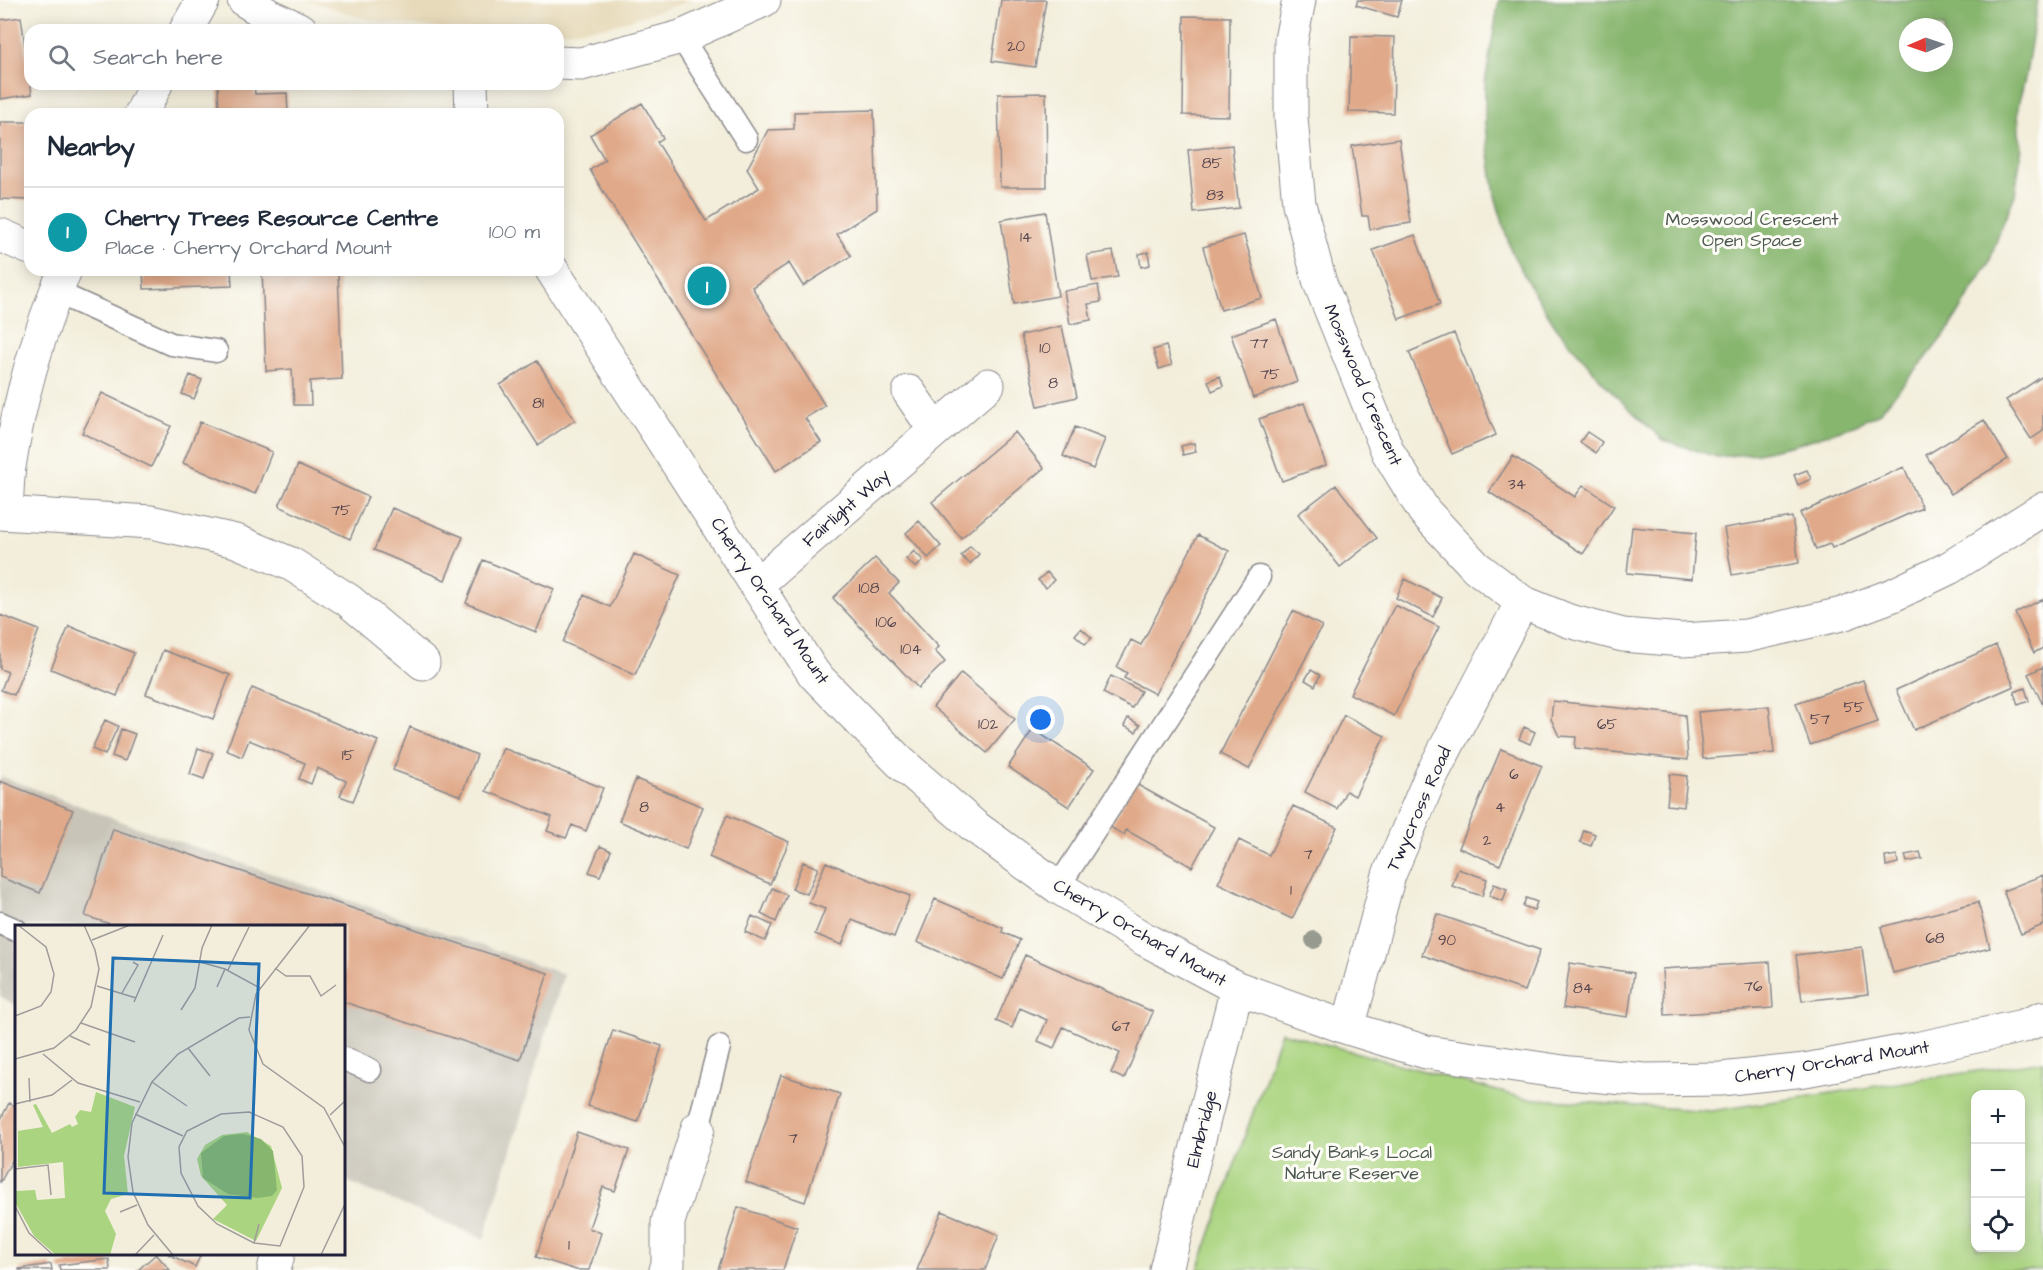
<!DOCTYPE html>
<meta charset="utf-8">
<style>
:root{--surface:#fff;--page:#f6f6f7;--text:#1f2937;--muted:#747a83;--line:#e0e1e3;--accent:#111827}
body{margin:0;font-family:"Architects Daughter",sans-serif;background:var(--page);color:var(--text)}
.controls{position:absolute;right:18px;bottom:18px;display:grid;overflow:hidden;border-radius:12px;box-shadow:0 3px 15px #0003}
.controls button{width:54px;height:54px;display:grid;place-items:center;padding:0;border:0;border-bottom:2px solid var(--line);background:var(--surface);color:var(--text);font:30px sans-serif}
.compass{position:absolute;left:1899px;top:18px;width:54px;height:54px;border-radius:50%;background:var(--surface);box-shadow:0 3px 15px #0003;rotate:268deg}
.you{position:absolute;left:1041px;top:720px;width:21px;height:21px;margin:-15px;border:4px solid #fff;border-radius:50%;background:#1a73e8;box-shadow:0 0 0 9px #1a73e833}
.badge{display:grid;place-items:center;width:39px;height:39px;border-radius:50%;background:var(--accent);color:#fff;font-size:20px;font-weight:700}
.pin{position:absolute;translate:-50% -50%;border:3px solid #fff;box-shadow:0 2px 6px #0006}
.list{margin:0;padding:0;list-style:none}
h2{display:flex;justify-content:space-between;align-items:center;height:78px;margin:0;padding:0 24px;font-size:26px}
h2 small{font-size:20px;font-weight:400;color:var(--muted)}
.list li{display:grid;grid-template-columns:39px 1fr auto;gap:18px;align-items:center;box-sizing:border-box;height:90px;padding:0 24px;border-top:2px solid var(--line)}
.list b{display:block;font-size:22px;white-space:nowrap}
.list p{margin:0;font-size:20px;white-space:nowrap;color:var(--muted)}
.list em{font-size:20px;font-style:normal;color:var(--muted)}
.icon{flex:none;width:33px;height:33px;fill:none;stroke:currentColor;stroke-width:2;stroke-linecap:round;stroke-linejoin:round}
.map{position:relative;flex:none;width:2043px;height:1270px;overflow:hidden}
.search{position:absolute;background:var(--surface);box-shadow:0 3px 15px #0003;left:24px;top:24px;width:540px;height:66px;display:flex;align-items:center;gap:15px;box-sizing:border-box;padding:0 21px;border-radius:18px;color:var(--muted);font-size:22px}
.panel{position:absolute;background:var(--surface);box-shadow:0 3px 15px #0003;left:24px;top:108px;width:540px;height:168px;border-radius:18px}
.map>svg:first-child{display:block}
</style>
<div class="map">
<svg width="2043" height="1270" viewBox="0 0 2043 1270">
<rect width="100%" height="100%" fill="#fdfcf7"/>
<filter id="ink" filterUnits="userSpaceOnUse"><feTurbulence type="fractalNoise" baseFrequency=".0167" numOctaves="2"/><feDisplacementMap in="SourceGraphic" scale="12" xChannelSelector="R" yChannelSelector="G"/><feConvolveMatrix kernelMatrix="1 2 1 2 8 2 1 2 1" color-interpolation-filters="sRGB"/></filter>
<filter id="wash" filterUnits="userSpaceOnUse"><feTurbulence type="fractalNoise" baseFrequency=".008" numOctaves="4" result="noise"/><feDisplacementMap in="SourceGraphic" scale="24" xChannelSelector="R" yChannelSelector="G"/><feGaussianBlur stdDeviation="1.35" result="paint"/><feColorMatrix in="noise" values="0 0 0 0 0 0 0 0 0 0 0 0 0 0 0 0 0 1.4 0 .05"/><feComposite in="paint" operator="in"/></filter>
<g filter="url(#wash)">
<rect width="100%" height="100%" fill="#f3eedb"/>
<path fill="#e7daba" d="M309 0H692L611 26 558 32V30H458L386 23 357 17Z"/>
<path fill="#c8c4b8" d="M0 776 139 828 564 974 484 1239 344 1180V926H16V1006L0 996Z"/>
<path fill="#aad480" stroke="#667b5e" stroke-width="1.5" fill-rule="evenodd" d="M1281 1032 1523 1098 1711 1111 2043 1061V1270H1198ZM1976 1094H2020V1248H1976Z"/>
<path fill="#87b66e" stroke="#546c54" stroke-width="1.5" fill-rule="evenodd" d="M1499 0H2038L2026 74 2018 107 2019 134 2022 146 2015 195 2001 228 1989 263 1951 326 1927 357 1878 414 1847 428 1794 445 1757 453 1717 457 1663 440 1622 402 1602 381 1557 328 1534 293 1511 251 1495 196 1485 126V83ZM1908 27H1944V63H1908Z"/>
<g id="blocks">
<path fill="#e0a989" d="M1001 0H1046L1035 67 992 61Z
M1358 0H1402L1397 17 1356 5Z
M1184 16 1230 17 1229 116 1183 115Z
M21 17 32 94 0 99V20Z
M1351 36 1395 37 1393 113 1349 112Z
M218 84H254L255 94 287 93 288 114H219Z
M1046 93 1047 187H1000L998 94Z
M642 103 663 138 657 142 706 221 759 188 747 169 768 130 794 129V112L874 110 877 209 837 234 851 256 803 286 789 263 752 287 825 406 805 418 821 442 776 471 590 170 605 160 590 135Z
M0 122H30V200L0 199Z
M1399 139 1411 223 1370 229 1368 216H1362L1352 146Z
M1232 145 1239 208 1194 213 1188 150Z
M1045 212 1058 296 1014 304 1001 220Z
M1244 235 1262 298 1221 310 1203 247Z
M1415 235 1440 304 1399 319 1373 250Z
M1113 251 1118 277 1092 281 1087 255Z
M1148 252 1150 265 1141 267 1139 254Z
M143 270H231L232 286 144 289Z
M262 270H338L342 379 310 381 311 405H294L292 369 266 371Z
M1098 285 1101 302 1088 304 1091 320 1070 324 1064 291Z
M1276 319 1297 382 1253 398 1231 335Z
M1062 326 1077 397 1038 406 1021 335Z
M1454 333 1496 435 1452 454 1409 352Z
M1166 346 1172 365 1159 369 1153 350Z
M537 361 575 420 538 445 500 385Z
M190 375 202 380 194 399 182 394Z
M1220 376 1223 386 1212 391 1208 381Z
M2043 376V431L2031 439 2006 400Z
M102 393 171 426 151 467 82 433Z
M1304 403 1326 465 1282 481 1259 419Z
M1984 420 2008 459 1951 494 1926 455Z
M200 422 272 452 255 494 183 463Z
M1075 427 1105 439 1093 469 1063 456Z
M1015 432 1044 468 961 538 932 502Z
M1587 432 1602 442 1596 453 1580 442Z
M1194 443 1196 452 1183 455 1181 446Z
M1513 456 1575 497 1583 485 1614 506 1583 554 1489 492Z
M298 465 368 497 350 539 279 506Z
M1904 467 1922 508 1832 548 1830 544 1816 549 1800 513Z
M1807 470 1811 479 1798 485 1794 475Z
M1336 485 1377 538 1340 567 1298 514Z
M392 508 463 537 445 580 374 550Z
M1792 517 1799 563 1732 575 1724 528Z
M919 521 941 546 928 558 906 533Z
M1632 527 1696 533 1692 579 1627 573Z
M1198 535 1229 551 1155 694 1124 678 1127 673 1117 667 1131 640 1141 645Z
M970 546 979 554 970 564 961 556Z
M914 551 923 560 916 568 906 559Z
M634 554 680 575 635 675 563 642 584 595 610 607Z
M875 558 899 583 889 593 939 647 935 651 945 662 918 688 833 598Z
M483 560 554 589 536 632 466 603Z
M1047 572 1054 580 1046 588 1038 580Z
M1405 579 1442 598 1433 617 1396 598Z
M2043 599V648L2034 653 2015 613Z
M1395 605 1439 627 1394 716 1350 694Z
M1293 611 1322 626 1249 769 1220 754Z
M0 615 39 630 14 695 1 690 8 672 0 669Z
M69 626 134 653 117 696 51 669Z
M1081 628 1092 638 1085 644 1075 635Z
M1996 645 2014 686 1914 730 1896 690Z
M163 650 230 675 213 719 146 694Z
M2043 667V705L2028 674Z
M1311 670 1320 675 1315 686 1305 680Z
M961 673 1015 719 987 753 933 707Z
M1111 676 1141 691 1132 708 1103 693Z
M1863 680 1878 722 1810 745 1796 703Z
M252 688 378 741 353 801 340 796 346 781 317 768 311 784 299 779 305 763 249 740 242 757 226 750Z
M2025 688 2029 701 2018 705 2014 692Z
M1553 701 1685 715 1688 760 1575 748 1576 737 1559 736 1551 719Z
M1769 706 1774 753 1703 759 1698 712Z
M1344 715 1385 736 1355 796 1346 791 1337 809 1305 792Z
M1128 718 1140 725 1136 732 1124 726Z
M105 720 118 726 105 755 92 749Z
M410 727 477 755 461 796 393 770Z
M1524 727 1535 732 1530 744 1519 739Z
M121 729 135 734 125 761 112 756Z
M1033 729 1094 769 1069 807 1008 767Z
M198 748 213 753 204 779 190 774Z
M503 748 603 788 586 831 572 825 566 838 547 831 552 817 486 791Z
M1501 749 1542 766 1500 865 1459 848Z
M1670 774 1687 776 1684 807 1667 805Z
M636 779 703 807 686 849 619 821Z
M0 781 73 810 40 893 0 877Z
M1134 783 1214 827 1192 867 1126 830 1124 835 1110 827Z
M1293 806 1337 827 1292 919 1218 883 1239 840 1269 855Z
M727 815 789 842 770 884 709 857Z
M113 829 548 973 520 1060 344 1002V926H117L85 916Z
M1584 830 1595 834 1591 846 1580 842Z
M600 846 611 851 600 876 589 872Z
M1920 852 1922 859 1907 862 1905 855Z
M1897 855 1898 863 1886 866 1885 857Z
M803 862 818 868 807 894 792 889Z
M826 862 910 896 894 937 852 920 842 945 815 934 825 909 809 903Z
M1458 869 1487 879 1482 896 1452 886Z
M2043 875V925L2021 934 2003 891Z
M1494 884 1507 889 1503 901 1489 896Z
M772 888 787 895 776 922 761 914Z
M1526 898 1537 902 1534 910 1523 906Z
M935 899 1003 928 1002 932 1020 940 1003 979 917 942Z
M1978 902 1990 948 1893 973 1881 927Z
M1437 914 1540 950 1525 991 1422 955Z
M752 916 772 925 765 941 745 932Z
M1862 947 1868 994 1802 1001 1796 955Z
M1025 955 1153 1012 1124 1079 1111 1073 1120 1053 1063 1027 1054 1048 1038 1041 1047 1020 1020 1008 1012 1028 996 1021Z
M1770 962 1773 1008 1665 1015 1662 969Z
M1570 963 1634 973 1628 1017 1563 1008Z
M613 1030 662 1046 638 1122 588 1106Z
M781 1075 840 1094 805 1202 746 1182Z
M9 1103 16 1107V1153L0 1183V1121Z
M577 1132 629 1150 615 1191 603 1187 589 1228 601 1233 589 1270H576L536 1257Z
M738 1207 797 1227 783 1270H718Z
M942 1211 999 1235 985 1270H917Z
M156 1254 170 1270H138Z
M168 1254H201L195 1267Z
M109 1259 110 1270H60L59 1265Z
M51 1264 52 1270H19V1269Z"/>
</g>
</g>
<g filter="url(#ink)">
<use href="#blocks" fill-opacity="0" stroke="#8a888b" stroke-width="1.5"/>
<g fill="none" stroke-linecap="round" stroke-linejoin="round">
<defs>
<path id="service" d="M681 37 746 139
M56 292 171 344 216 351
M1058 887 1259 577
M0 923 16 930
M344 1059 370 1070
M698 1128 719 1047"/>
<path id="minor" d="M244 0 270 16 301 30
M1299 0 1291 40V118L1299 204 1320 283 1388 452 1424 511 1476 567 1522 602 1569 621 1623 635 1682 640 1746 636 1842 614 1893 595 1949 568 2043 509
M186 30 203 0
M558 63 581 64 681 37 764 0
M471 84 472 114
M141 114 156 84
M0 235 30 248
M552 270 814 674 899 761 974 826 1058 887 1146 940 1237 988 1348 1028 1426 1052 1570 1073 1645 1080 1721 1079 1805 1070 1916 1049 2023 1026 2043 1018
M909 392 935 430
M0 513 151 522 236 541 291 564 348 600 423 663
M6 513C7 498 7 482 9 467 19 400 39 332 65 270
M756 585 988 385
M1348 1028 1389 875 1430 778 1522 602
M274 1270 278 1254
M666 1270 668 1265V1222L698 1128
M1166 1270 1237 988"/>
</defs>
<use href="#service" stroke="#8a888b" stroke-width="25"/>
<use href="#minor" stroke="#8a888b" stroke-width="35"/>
<use href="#service" stroke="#fff" stroke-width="22"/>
<use href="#minor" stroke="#fff" stroke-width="33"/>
</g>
<circle fill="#979b8f" cx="1314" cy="940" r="9"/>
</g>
<g text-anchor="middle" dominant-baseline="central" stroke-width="6" stroke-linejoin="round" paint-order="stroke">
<g font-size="15" fill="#52444e">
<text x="1016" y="46">20</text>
<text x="1212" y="163">85</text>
<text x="1215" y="195">83</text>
<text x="1026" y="237">14</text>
<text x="1259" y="343">77</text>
<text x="1045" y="348">10</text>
<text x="1270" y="374">75</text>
<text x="1053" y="383">8</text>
<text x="538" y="403">81</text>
<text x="1517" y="484">34</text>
<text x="341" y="510">75</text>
<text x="869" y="588">108</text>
<text x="886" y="622">106</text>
<text x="911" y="649">104</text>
<text x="1854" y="707">55</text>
<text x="1820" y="719">57</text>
<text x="988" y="724">102</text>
<text x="1607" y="724">65</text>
<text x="348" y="755">15</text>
<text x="1514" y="774">6</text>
<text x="644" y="807">8</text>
<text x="1500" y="807">4</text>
<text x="1487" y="840">2</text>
<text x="1308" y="854">7</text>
<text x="1291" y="890">1</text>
<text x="1935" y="938">68</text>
<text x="1447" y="940">90</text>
<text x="1753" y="986">76</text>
<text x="1583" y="988">84</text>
<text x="1121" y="1026">67</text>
<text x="793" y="1138">7</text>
<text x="569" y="1245">1</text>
</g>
<g font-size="18" fill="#4b5750" stroke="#fdfcf7">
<text x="1752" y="219">Mosswood Crescent<tspan x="1752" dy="21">Open Space</tspan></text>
<text x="1352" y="1152">Sandy Banks Local<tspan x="1352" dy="21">Nature Reserve</tspan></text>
</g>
<g font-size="18" fill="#22223b" stroke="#fdfcf7">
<text transform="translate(1363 385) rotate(67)">Mosswood Crescent</text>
<text transform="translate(846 508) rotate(-41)">Fairlight Way</text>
<text transform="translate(770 601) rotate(56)">Cherry Orchard Mount</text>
<text transform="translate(1419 809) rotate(-66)">Twycross Road</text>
<text transform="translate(1140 933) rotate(30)">Cherry Orchard Mount</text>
<text transform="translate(1832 1062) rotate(-9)">Cherry Orchard Mount</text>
<text transform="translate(1202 1129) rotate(-76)">Elmbridge</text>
</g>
</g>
<g transform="translate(15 925)">
<rect width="330" height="330" fill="#f3eedb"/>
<path d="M81 167 120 182 109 231 113 269 96 274 90 286 101 309 95 330H41L19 311 1 279V266L20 265 22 275 50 273 48 237 3 242V206L28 202 18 180 21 179 37 208 55 199 57 202 63 199 60 192 65 185 76 187ZM232 207 256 221 267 263 241 316 198 294 212 280 186 251 182 234 190 220 207 210Z" fill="#aad480"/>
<path d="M228 209 246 214 258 226 262 265 257 271 243 273 213 269 188 253 186 228 209 211Z" fill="#87b66e"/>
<path fill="none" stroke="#9f9c9b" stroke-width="1.5" d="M295 0 241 69 234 105 248 139 309 183 330 222M77 15 115 0M185 37 210 44 245 63M260 43 271 51H295L306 71 321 60M213 45 234 2M82 61 121 73M202 62 210 44M107 68 123 40 118 37M119 77 148 10M166 85 180 63 187 23 197 0M0 91 26 81 36 67 39 49 31 22 3 0M66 98 120 117M55 111 75 120M173 123 195 151M28 129 63 158 125 177M0 134 39 123 61 105 76 82 84 44 80 25 69 0M14 153 15 177M137 157 172 181M0 179 37 170 57 155M234 187 268 202 287 231 289 262 265 321 239 318 202 299 183 281 166 248 164 222 172 206 206 189ZM120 189 168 211M315 190 330 176M0 244 33 240 36 270M0 281 14 308 38 330M105 287 122 280M239 318 244 299M120 330 139 310M158 330 133 300 118 267 113 232 117 198 137 157 163 129 224 93 235 92M306 330 330 279"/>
<path fill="#1f6fb2" fill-opacity="0.15" stroke="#1f6fb2" stroke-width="3" d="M98 33 244 39 235 273 89 268Z"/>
<rect width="330" height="330" fill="none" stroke="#22223b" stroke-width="3"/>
</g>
</svg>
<div class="controls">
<button>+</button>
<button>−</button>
<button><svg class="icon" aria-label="locate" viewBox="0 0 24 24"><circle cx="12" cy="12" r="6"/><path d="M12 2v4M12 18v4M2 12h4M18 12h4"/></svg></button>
</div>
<svg class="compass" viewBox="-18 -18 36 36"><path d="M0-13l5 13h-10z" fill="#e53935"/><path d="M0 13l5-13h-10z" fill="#747a83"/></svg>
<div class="you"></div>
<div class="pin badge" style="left:707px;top:286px;background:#0f9aa8">1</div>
<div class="search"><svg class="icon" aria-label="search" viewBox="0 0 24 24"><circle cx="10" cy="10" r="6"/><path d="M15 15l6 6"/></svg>Search here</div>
<section class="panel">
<h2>Nearby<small></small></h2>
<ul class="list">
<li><span class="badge" style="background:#0f9aa8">1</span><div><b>Cherry Trees Resource Centre</b><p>Place · Cherry Orchard Mount</p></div><em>100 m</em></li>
</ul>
</section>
</div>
